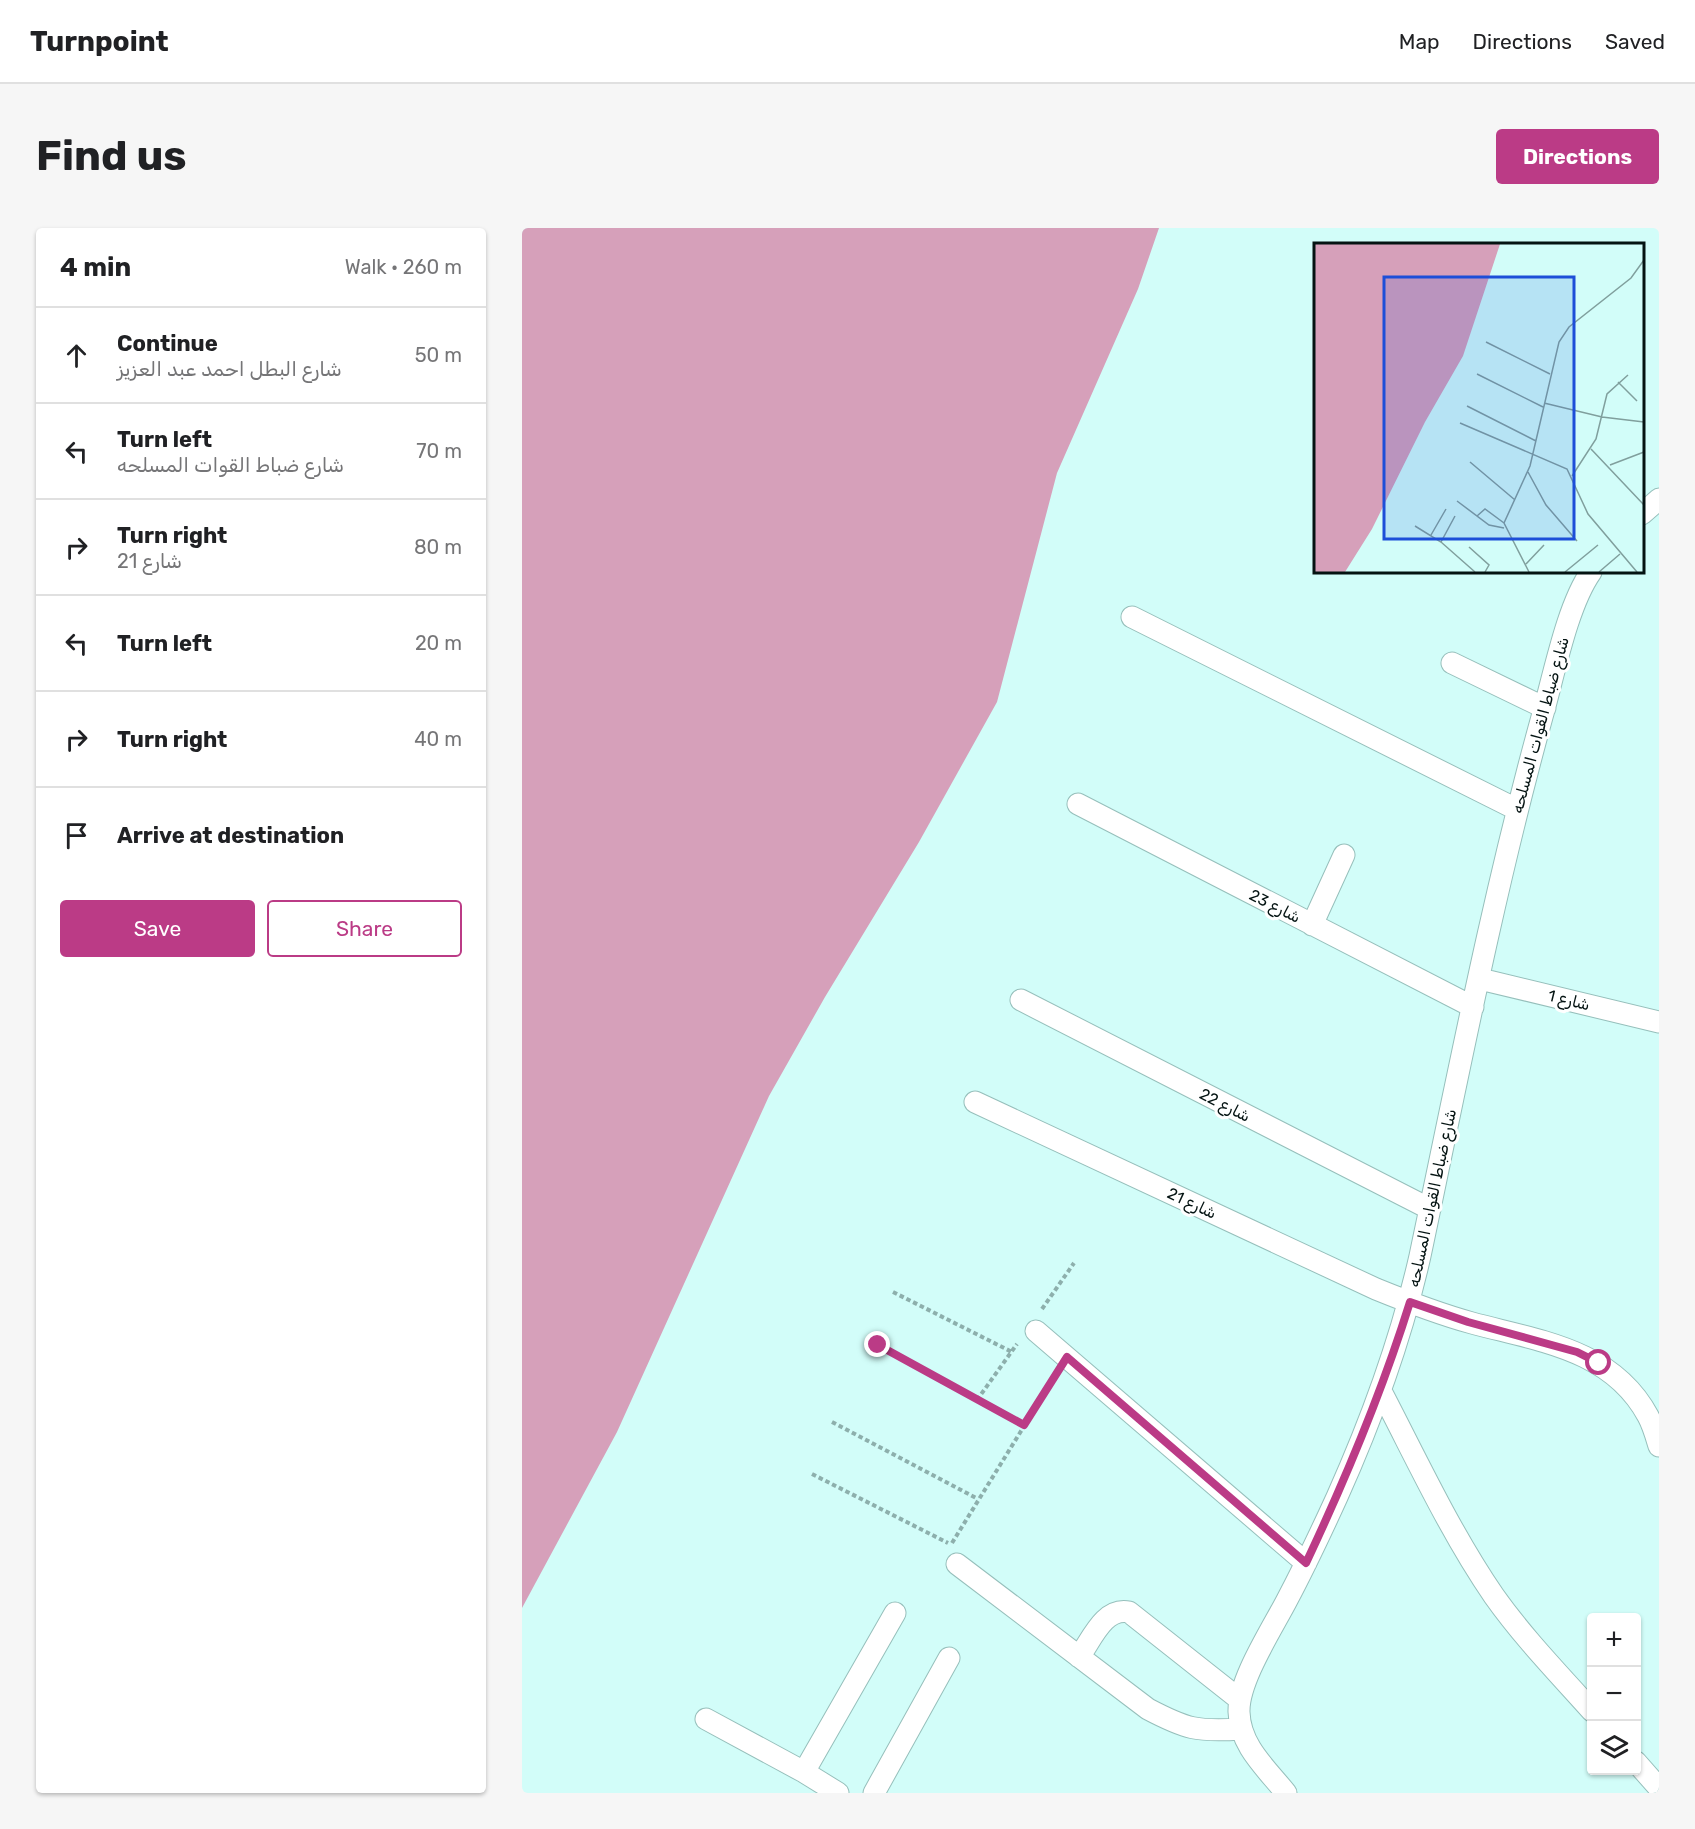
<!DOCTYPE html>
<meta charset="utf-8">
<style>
:root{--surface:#fff;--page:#f6f6f6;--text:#202124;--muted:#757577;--line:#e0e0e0;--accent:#bb3b86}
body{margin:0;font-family:Rubik,"Noto Naskh Arabic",sans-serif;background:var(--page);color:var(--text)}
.controls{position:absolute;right:18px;bottom:18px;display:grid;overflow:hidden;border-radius:6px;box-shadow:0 2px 4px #0004}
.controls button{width:54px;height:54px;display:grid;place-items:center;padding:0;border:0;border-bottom:2px solid var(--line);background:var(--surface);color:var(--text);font:30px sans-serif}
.stop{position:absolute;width:18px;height:18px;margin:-14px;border:4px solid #bb3b86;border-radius:50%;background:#fff}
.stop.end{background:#bb3b86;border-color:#fff;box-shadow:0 2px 6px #0008}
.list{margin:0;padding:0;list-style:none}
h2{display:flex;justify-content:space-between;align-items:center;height:78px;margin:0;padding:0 24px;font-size:26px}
h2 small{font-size:20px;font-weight:400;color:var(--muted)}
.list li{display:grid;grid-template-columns:39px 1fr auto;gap:18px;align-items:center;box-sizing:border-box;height:96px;padding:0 24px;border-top:2px solid var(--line)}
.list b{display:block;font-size:22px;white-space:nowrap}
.list p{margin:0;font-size:20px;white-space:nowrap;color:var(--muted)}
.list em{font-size:20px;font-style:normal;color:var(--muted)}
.actions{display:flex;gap:12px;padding:18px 24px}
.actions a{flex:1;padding:14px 0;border:2px solid var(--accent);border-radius:6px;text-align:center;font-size:21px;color:var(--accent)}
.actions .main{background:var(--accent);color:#fff}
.icon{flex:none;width:33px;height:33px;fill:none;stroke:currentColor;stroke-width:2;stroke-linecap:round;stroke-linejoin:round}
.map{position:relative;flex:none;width:1137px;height:1565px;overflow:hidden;border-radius:6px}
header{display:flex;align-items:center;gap:36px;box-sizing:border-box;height:84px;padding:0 30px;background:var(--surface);border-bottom:2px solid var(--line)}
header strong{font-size:28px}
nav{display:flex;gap:33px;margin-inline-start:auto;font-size:21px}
.intro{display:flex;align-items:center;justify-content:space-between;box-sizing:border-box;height:144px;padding:0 36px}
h1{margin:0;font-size:42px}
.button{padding:15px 27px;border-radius:6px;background:var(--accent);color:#fff;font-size:21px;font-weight:700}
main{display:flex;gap:36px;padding:0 36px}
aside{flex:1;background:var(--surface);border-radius:6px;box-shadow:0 2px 4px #0004}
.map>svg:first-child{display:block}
</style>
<header>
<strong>Turnpoint</strong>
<nav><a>Map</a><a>Directions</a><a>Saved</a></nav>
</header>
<div class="intro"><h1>Find us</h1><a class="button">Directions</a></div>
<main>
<aside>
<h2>4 min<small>Walk · 260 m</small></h2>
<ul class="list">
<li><svg class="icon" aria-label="ahead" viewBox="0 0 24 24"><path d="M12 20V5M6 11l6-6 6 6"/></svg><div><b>Continue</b><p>شارع البطل احمد عبد العزيز</p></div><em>50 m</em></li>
<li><svg class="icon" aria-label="left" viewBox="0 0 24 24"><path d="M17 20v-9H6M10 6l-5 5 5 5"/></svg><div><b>Turn left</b><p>شارع ضباط القوات المسلحه</p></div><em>70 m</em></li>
<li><svg class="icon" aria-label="right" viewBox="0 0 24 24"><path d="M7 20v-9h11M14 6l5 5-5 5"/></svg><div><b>Turn right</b><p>شارع 21</p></div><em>80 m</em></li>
<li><svg class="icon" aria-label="left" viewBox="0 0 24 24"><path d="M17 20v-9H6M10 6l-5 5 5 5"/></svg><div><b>Turn left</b></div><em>20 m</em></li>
<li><svg class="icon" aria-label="right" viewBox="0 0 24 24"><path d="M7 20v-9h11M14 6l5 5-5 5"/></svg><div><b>Turn right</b></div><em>40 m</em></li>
<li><svg class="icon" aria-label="arrive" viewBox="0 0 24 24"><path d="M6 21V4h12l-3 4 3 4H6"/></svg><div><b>Arrive at destination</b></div></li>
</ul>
<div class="actions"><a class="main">Save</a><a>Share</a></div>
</aside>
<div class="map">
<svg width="1137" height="1565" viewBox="0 0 1137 1565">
<rect width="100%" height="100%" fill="#d2fdf9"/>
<path fill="#d6a0ba" d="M0 0H637L616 61 535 245 475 474 397 614 303 769 247 868 95 1204 0 1380Z"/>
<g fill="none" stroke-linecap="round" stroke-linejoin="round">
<defs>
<path id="minor" d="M1120 286 1137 271
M610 389 994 581
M930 435 1023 480
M556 576 951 779
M790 697 822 627
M958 751 1137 794
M499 772 908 981
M453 874 854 1061C886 1074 917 1086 950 1095 1017 1113 1090 1121 1126 1188 1131 1197 1134 1208 1137 1218
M514 1103 784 1335
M859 1163C895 1232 928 1304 972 1368 1001 1409 1036 1445 1070 1483
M435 1336 626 1481C664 1501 675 1504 719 1501
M557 1429C570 1411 582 1379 607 1384L717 1471
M184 1491 282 1544 316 1565
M1114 1534 1137 1560
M282 1544 373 1385
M352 1565 427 1430
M764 1565C744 1540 718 1518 717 1484 716 1453 750 1401 765 1372 783 1338 799 1304 815 1269 850 1191 879 1112 898 1028 936 848 971 666 1020 489 1032 447 1045 378 1069 344"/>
</defs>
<use href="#minor" stroke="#96bfbb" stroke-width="23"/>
<path stroke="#8dafac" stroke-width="4" stroke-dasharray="4.5 3" stroke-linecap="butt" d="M371 1064 490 1124
M520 1081 552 1035
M356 1117 502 1197
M455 1172 495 1116
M310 1194 456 1271
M290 1246 426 1315
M430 1315 533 1148"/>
<use href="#minor" stroke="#fff" stroke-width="21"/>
</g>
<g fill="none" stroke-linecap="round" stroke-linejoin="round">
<path stroke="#bb3b86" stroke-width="8" d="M356 1117 502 1197 545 1129 784 1335C825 1248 859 1167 888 1074L946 1094 1055 1124 1077 1135"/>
</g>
<g text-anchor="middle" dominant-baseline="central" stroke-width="6" stroke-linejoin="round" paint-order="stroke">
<g font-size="16" fill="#041312" stroke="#fff">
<text transform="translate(1018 497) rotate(-75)">شارع ضباط القوات المسلحه</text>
<text transform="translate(753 678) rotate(27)">شارع 23</text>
<text transform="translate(1047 772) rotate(14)">شارع 1</text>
<text transform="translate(703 877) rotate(27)">شارع 22</text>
<text transform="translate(910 970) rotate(-78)">شارع ضباط القوات المسلحه</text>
<text transform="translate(670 975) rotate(25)">شارع 21</text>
</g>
</g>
<g transform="translate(792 15)">
<rect width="330" height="330" fill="#d2fdf9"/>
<path d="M0 1H186L149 113 111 179 58 286 31 329H0Z" fill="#d6a0ba"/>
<path fill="none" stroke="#809f9d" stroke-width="1.5" d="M172 99 236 131M163 131 229 164M304 139 323 158M230 160 288 174 330 179M153 163 222 198M146 180 253 226 274 271 323 329M277 206 330 262M156 219 201 257M296 222 330 209M214 229 232 262 263 298M258 233 282 196 293 151 314 132M143 258 175 282 190 285M163 273 171 266 190 280M101 283 127 299 161 329M117 292 132 266M127 299 141 273M155 304 175 322 171 329M212 321 230 302M215 329 190 280 216 223 245 99 255 84 317 35 330 17M251 329 284 302M285 329 306 311"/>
<path fill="#1d4ed8" fill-opacity="0.15" stroke="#1d4ed8" stroke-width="3" d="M70 34H260V296H70Z"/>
<rect width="330" height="330" fill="none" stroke="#041312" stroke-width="3"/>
</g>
</svg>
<div class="controls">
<button>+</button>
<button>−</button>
<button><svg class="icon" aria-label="layers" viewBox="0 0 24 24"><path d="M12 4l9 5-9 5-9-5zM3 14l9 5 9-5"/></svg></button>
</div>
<div class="stop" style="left:1077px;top:1135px"></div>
<div class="stop end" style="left:356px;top:1117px"></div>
</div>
</main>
